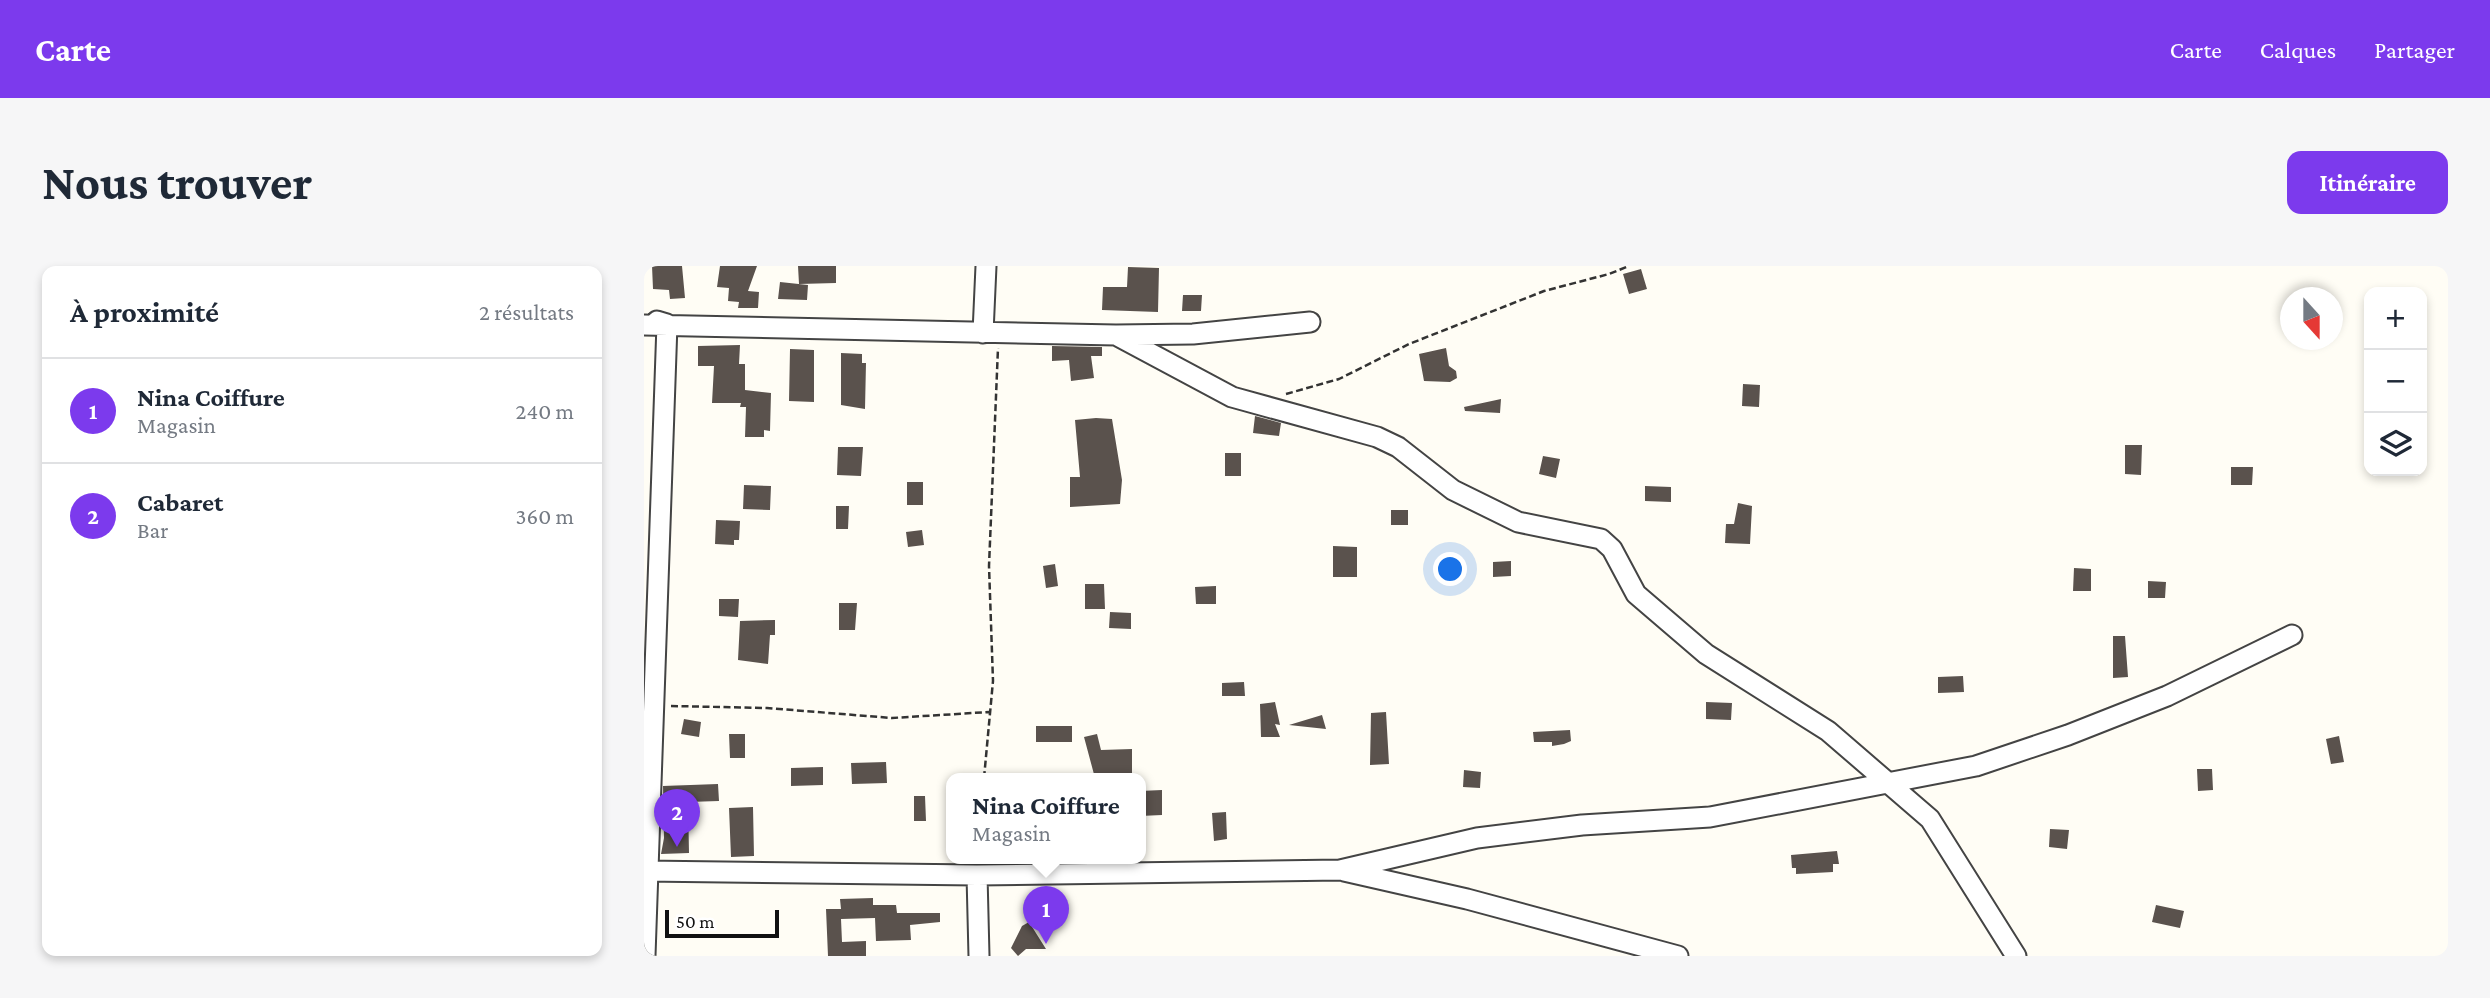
<!DOCTYPE html>
<html lang="fr">
<meta charset="utf-8">
<style>
:root{--surface:#fff;--page:#f6f6f7;--text:#1f2937;--muted:#747a83;--line:#e0e1e3;--accent:#7c3aed}
body{margin:0;font-family:"Crimson Pro",serif;background:var(--page);color:var(--text)}
.controls{position:absolute;right:21px;top:21px;display:grid;overflow:hidden;border-radius:14px;box-shadow:0 4px 10px #0003}
.controls button{width:63px;height:63px;display:grid;place-items:center;padding:0;border:0;border-bottom:2px solid var(--line);background:var(--surface);color:var(--text);font:35px sans-serif}
.compass{position:absolute;left:1636px;top:21px;width:63px;height:63px;border-radius:50%;background:var(--surface);box-shadow:0 4px 10px #0003;rotate:159deg}
.scale{position:absolute;left:21px;bottom:18px;width:114px;box-sizing:border-box;padding-left:7px;border:4px solid #111;border-top:0;font-size:19px;line-height:24px;white-space:nowrap;color:#111;-webkit-text-stroke:5px #fff;paint-order:stroke}
.you{position:absolute;left:807px;top:304px;width:24px;height:24px;margin:-18px;border:5px solid #fff;border-radius:50%;background:#1a73e8;box-shadow:0 0 0 10px #1a73e833}
.badge{display:grid;place-items:center;width:46px;height:46px;border-radius:50%;background:var(--accent);color:#fff;font-size:23px;font-weight:700}
.pin{position:absolute;translate:-50% -58px;filter:drop-shadow(0 2px 4px #0008)}
.pin::after{content:'';position:absolute;top:37px;width:24px;height:21px;background:inherit;clip-path:polygon(0 0,100% 0,50% 100%)}
.popup{position:absolute;left:302px;top:507px;width:200px;height:91px;box-sizing:border-box;display:grid;place-content:center;border-radius:14px;background:var(--surface);filter:drop-shadow(0 2px 5px #0005);font-size:23px;white-space:nowrap;color:var(--muted)}
.popup b{font-size:26px;color:var(--text)}
.popup::after{content:'';position:absolute;left:50%;top:100%;margin-left:-14px;border:14px solid transparent;border-top-color:var(--surface)}
.list{margin:0;padding:0;list-style:none}
h2{display:flex;justify-content:space-between;align-items:center;height:91px;margin:0;padding:0 28px;font-size:30px}
h2 small{font-size:23px;font-weight:400;color:var(--muted)}
.list li{display:grid;grid-template-columns:46px 1fr auto;gap:21px;align-items:center;box-sizing:border-box;height:105px;padding:0 28px;border-top:2px solid var(--line)}
.list b{display:block;font-size:26px;white-space:nowrap}
.list p{margin:0;font-size:23px;white-space:nowrap;color:var(--muted)}
.list em{font-size:23px;font-style:normal;color:var(--muted)}
.icon{flex:none;width:38px;height:38px;fill:none;stroke:currentColor;stroke-width:2;stroke-linecap:round;stroke-linejoin:round}
.map{position:relative;flex:none;width:1804px;height:690px;overflow:hidden;border-radius:14px}
header{display:flex;align-items:center;gap:42px;box-sizing:border-box;height:98px;padding:0 35px;background:var(--accent);color:#fff}
header strong{font-size:33px}
nav{display:flex;gap:38px;margin-inline-start:auto;font-size:24px}
.intro{display:flex;align-items:center;justify-content:space-between;box-sizing:border-box;height:168px;padding:0 42px}
h1{margin:0;font-size:49px}
.button{padding:18px 32px;border-radius:14px;background:var(--accent);color:#fff;font-size:24px;font-weight:700}
main{display:flex;gap:42px;padding:0 42px}
aside{flex:1;background:var(--surface);border-radius:14px;box-shadow:0 4px 10px #0003}
.map>svg:first-child{display:block}
</style>
<header>
<strong>Carte</strong>
<nav><a>Carte</a><a>Calques</a><a>Partager</a></nav>
</header>
<div class="intro"><h1>Nous trouver</h1><a class="button">Itinéraire</a></div>
<main>
<aside>
<h2>À proximité<small>2 résultats</small></h2>
<ul class="list">
<li><span class="badge">1</span><div><b>Nina Coiffure</b><p>Magasin</p></div><em>240 m</em></li>
<li><span class="badge">2</span><div><b>Cabaret</b><p>Bar</p></div><em>360 m</em></li>
</ul>
</aside>
<div class="map">
<svg width="1804" height="690" viewBox="0 0 1804 690">
<rect width="100%" height="100%" fill="#fffdf5"/>
<path fill="#5a524d" d="M8 0H38L41 32 26 33 25 24 9 23Z
M76 0H113L104 25 115 26 114 42H94L95 36 84 35 85 22 73 21Z
M154 0H192V17L155 18Z
M484 1 515 2 514 46 458 44 459 21H483Z
M997 3 1003 23 985 28 979 8Z
M136 16 164 19 163 34 134 33Z
M539 29H558L557 45H538Z
M96 79 95 98H101V124L127 127 126 165 120 164V171H101L102 141H96L97 137H68L70 100H54V80Z
M408 80 458 81V90H447L450 112 427 115 425 94 408 95Z
M802 82 805 100 812 105 813 112 806 116 780 115 775 88Z
M146 83 170 84V136L145 135Z
M197 87 218 88V97H222L221 143 197 139Z
M1099 118 1116 119 1115 141 1098 140Z
M857 133 856 147 821 145 820 141Z
M611 150 637 157 635 170 609 167Z
M452 152 468 153 478 214 476 238 426 241V211H436L431 154Z
M1481 179H1498L1497 209 1481 208Z
M194 181H219L217 210 193 209Z
M581 187H597V210H581Z
M899 190 916 193 912 212 895 208Z
M1587 201H1609L1608 219H1587Z
M263 216H279V239H263Z
M100 219 127 220 126 244 99 243Z
M1001 220 1027 221V236L1001 235Z
M1094 237 1108 240 1106 278 1081 277 1082 258H1090Z
M192 240H205L204 263H192Z
M747 244H764V259H747Z
M72 254 96 255 95 274H90V279L71 278Z
M278 264 280 279 264 281 262 266Z
M689 280 713 281V311H689Z
M867 295V310L849 311V296Z
M411 298 414 320 402 322 399 300Z
M1430 302 1447 303V325H1429Z
M1504 315 1522 316 1521 332H1504Z
M441 318H460L461 343H441Z
M572 320V338H552L551 321Z
M75 333H95L94 351 75 350Z
M195 337H213L211 364H195Z
M466 346 487 347V363L465 362Z
M131 354V369H126L124 398 94 394 96 355Z
M1469 370H1481L1484 411 1469 412Z
M1319 410 1320 426 1294 427V411Z
M600 416 601 430H578V417Z
M631 436 636 459 631 458 636 471H617L616 438Z
M1062 436 1088 437 1087 454 1062 453Z
M742 446 745 498 726 499 727 447Z
M678 449 682 463 645 459Z
M40 453 57 456 55 471 37 468Z
M392 460H428V476H392Z
M926 464 927 475 920 478 908 480V476H890L889 466Z
M85 468H101V492H86Z
M453 468 457 484 488 483V512H451L440 471Z
M1695 470 1700 496 1687 498 1682 473Z
M242 496 243 517 208 518 207 497Z
M179 501V519L147 520V502Z
M1553 503H1568L1569 524 1554 525Z
M820 504 837 506 836 522 819 521Z
M74 518 75 535 44 536 45 587 17 588 20 572 19 520Z
M518 524V549L496 550V525Z
M270 530H281L282 555H270Z
M109 541 110 590 87 591 85 542Z
M582 546 583 573 570 575 568 547Z
M1406 563 1425 564 1423 583 1405 581Z
M1193 585 1195 598H1189V606L1152 608V602H1148L1147 589Z
M229 632V639H252L253 647H296V656L266 659 267 674 232 675 231 652 197 653 198 676 222 675V690H184L182 643H197L196 633Z
M1512 639 1540 645 1536 662 1508 656Z
M385 656 402 683H382L374 690 367 682 378 660Z"/>
<g fill="none" stroke-linecap="round" stroke-linejoin="round">
<defs>
<path id="minor" d="M0 59 472 69 549 68 666 56
M339 67 342 0
M472 69 588 131 733 171 754 181 809 224 874 256 957 273 968 283 992 328 1062 388 1184 465 1286 553 1372 690
M0 605 333 609 696 604 833 572 938 559 1066 551 1332 500 1424 469 1523 430 1648 369
M700 605 823 633 1034 690
M333 609 335 690
M1 690 23 58 13 55"/>
</defs>
<use href="#minor" stroke="#444" stroke-width="23"/>
<path stroke="#333" stroke-width="2.5" stroke-dasharray="7 3.5" stroke-linecap="butt" d="M642 128 695 113 765 78 900 25 965 8 985 0
M27 440 123 442 248 452 345 446
M340 512 349 415 345 300 354 82"/>
<use href="#minor" stroke="#fff" stroke-width="19"/>
</g>
</svg>
<div class="controls">
<button>+</button>
<button>−</button>
<button><svg class="icon" aria-label="layers" viewBox="0 0 24 24"><path d="M12 4l9 5-9 5-9-5zM3 14l9 5 9-5"/></svg></button>
</div>
<svg class="compass" viewBox="-18 -18 36 36"><path d="M0-13l5 13h-10z" fill="#e53935"/><path d="M0 13l5-13h-10z" fill="#747a83"/></svg>
<div class="scale">50 m</div>
<div class="you"></div>
<div class="pin badge" style="left:402px;top:678px">1</div>
<div class="popup"><b>Nina Coiffure</b>Magasin</div>
<div class="pin badge" style="left:33px;top:581px">2</div>
</div>
</main>
